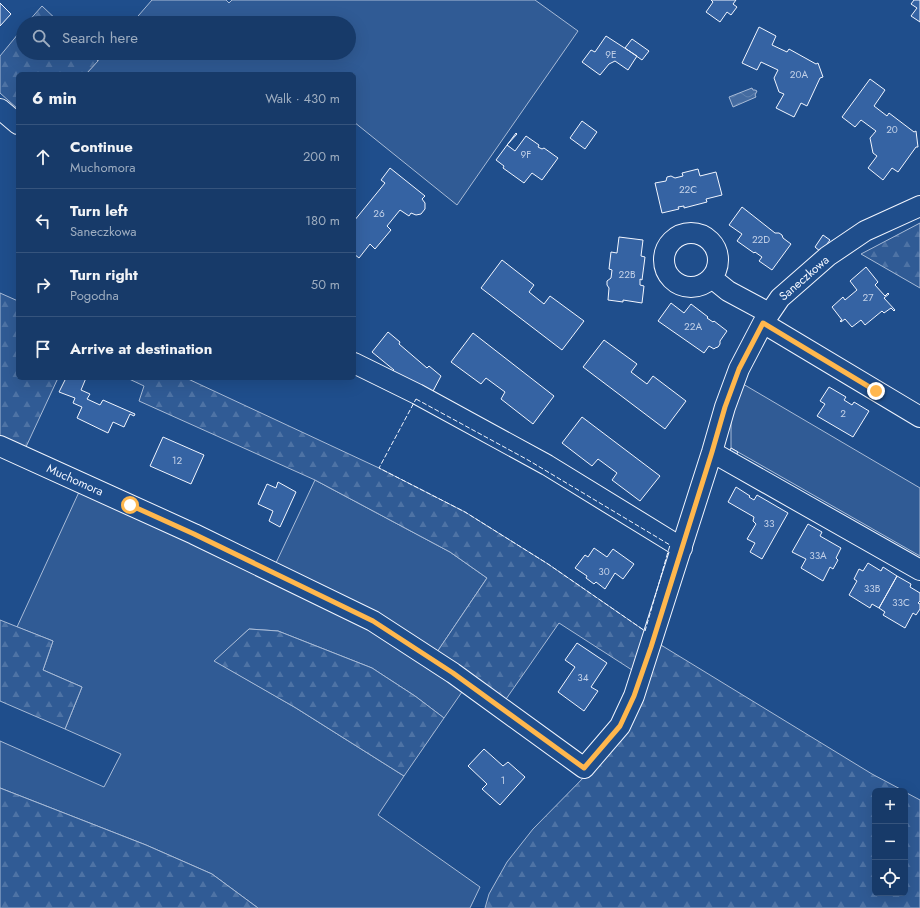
<!DOCTYPE html>
<meta charset="utf-8">
<style>
:root{--surface:#173a69;--page:#20416f;--text:#f1f3f6;--muted:#9eadc0;--line:#36547d}
body{margin:0;font-family:Jost,sans-serif;background:var(--page);color:var(--text)}
.controls{position:absolute;right:12px;bottom:12px;display:grid;overflow:hidden;border-radius:6px;box-shadow:0 4px 16px #0002}
.controls button{width:36px;height:36px;display:grid;place-items:center;padding:0;border:0;border-bottom:1px solid var(--line);background:var(--surface);color:var(--text);font:20px sans-serif}
.stop{position:absolute;width:12px;height:12px;margin:-9px;border:3px solid #ffb74d;border-radius:50%;background:#fff}
.stop.end{background:#ffb74d;border-color:#fff;box-shadow:0 1px 4px #0008}
.list{margin:0;padding:0;list-style:none}
h2{display:flex;justify-content:space-between;align-items:center;height:52px;margin:0;padding:0 16px;font-size:17px}
h2 small{font-size:13px;font-weight:400;color:var(--muted)}
.list li{display:grid;grid-template-columns:26px 1fr auto;gap:12px;align-items:center;box-sizing:border-box;height:64px;padding:0 16px;border-top:1px solid var(--line)}
.list b{display:block;font-size:15px;white-space:nowrap}
.list p{margin:0;font-size:13px;white-space:nowrap;color:var(--muted)}
.list em{font-size:13px;font-style:normal;color:var(--muted)}
.icon{flex:none;width:22px;height:22px;fill:none;stroke:currentColor;stroke-width:2;stroke-linecap:round;stroke-linejoin:round}
.map{position:relative;flex:none;width:920px;height:908px;overflow:hidden}
.search{position:absolute;background:var(--surface);box-shadow:0 4px 16px #0002;left:16px;top:16px;width:340px;height:44px;display:flex;align-items:center;gap:10px;box-sizing:border-box;padding:0 14px;border-radius:22px;color:var(--muted);font-size:15px}
.panel{position:absolute;background:var(--surface);box-shadow:0 4px 16px #0002;left:16px;top:72px;width:340px;height:308px;border-radius:6px}
.map>svg:first-child{display:block}
</style>
<div class="map">
<svg width="920" height="908" viewBox="0 0 920 908">
<defs>
<pattern id="forest-firs" width="22" height="20" patternUnits="userSpaceOnUse"><rect width="22" height="20" fill="#305b95"/><path d="M5 1l3.5 6h-7zM16 11l3.5 6h-7z" fill="#4e73a5"/></pattern>
<pattern id="water-waves" width="16" height="10" patternUnits="userSpaceOnUse"><rect width="16" height="10" fill="#446ba0"/><path d="M0 5q4-4 8 0t8 0" fill="none" stroke="#5f81ae"/></pattern>
</defs>
<rect width="100%" height="100%" fill="#1f4e8c"/>
<path fill="#305b95" stroke="#a8bbd7" d="M152 0H226L229 3 232 0H535L578 31 457 205 354 122V74H86L105 53H349V23H132Z
M743 384 920 488V556L731 448V424L733 407Z
M315 480 450 552 487 578 435 655 348 598 275 565Z
M79 492 349 615 464 689 444 718 415 696 372 668 278 631 249 629 215 661 296 708 404 776 378 815 480 887 470 908H258L212 874 146 845 0 788V741L104 787 121 754 65 729 82 687 43 670 53 641 17 627Z"/>
<path fill="url(#forest-firs)" stroke="#a8bbd7" d="M42 6 60 23H27Z
M23 28V53H90L98 61 86 74H18V109L0 93V56Z
M920 223V288L861 254Z
M0 293 18 301V378H58L25 449 0 437Z
M127 378H186L379 468 465 512 548 564 645 631 632 670 559 623 504 702 435 655 487 578 450 552 315 480 139 401 144 386Z
M0 620 53 641 43 670 82 687 65 729 0 701Z
M249 629 278 631 372 668 415 696 444 718 404 776 296 708 214 661Z
M656 642 872 774 904 791H875V893H905V792L920 800V908H485L489 894 507 862 533 829 590 771Z
M0 788 146 845 212 874 258 908H0Z"/>
<path fill="url(#water-waves)" stroke="#a8bbd7" d="M752 88 753 90H755L757 91 755 95 756 97 733 107 729 97Z"/>
<path fill="#3563a3" stroke="#f2f6ff" d="M711 0H736L733 4 737 7 731 15 727 12 720 22 706 12 713 2Z
M914 0H920V22L911 16 917 8 911 4Z
M0 3 11 14 0 26Z
M759 27 776 36 772 45 787 52 789 49 816 64 818 63 823 77 820 78 807 106 801 103 794 117 776 108 784 94 779 92 774 78 778 70 761 62 757 70 742 63Z
M606 36 637 56 628 70 615 61 609 64 600 75 582 62 591 50 595 52Z
M632 39 649 51 642 60 625 48Z
M870 79 885 90 874 106 887 116 889 113 914 132 916 131 918 147H916L898 172 892 168 883 180 868 168 877 156 873 153 870 138 876 131 861 120 855 127 842 117Z
M582 121 597 132 585 149 570 138Z
M516 133 517 134 507 145 515 151 526 136 539 145 538 147 542 149 544 148 558 158 542 180 532 173 524 183 503 168 504 166 496 160Z
M390 168 425 196 422 199 425 203V209L421 214 416 215 411 213 409 216 400 210 387 226 391 230 375 249 370 244 359 258 354 254V221L385 183 381 180Z
M698 169 700 176 716 172 722 195 706 199 707 202 684 208V206L678 207 679 209 662 213 655 183 666 181 667 177 671 176 675 178 683 176 682 173Z
M742 207 775 233H779L782 235 783 238 791 244 772 270 759 261 762 257 755 252 754 253 737 241 742 234 729 225Z
M823 235 830 240 821 252 815 247Z
M619 237 643 240 641 256 645 257 642 280 640 279V285L644 286 642 303 623 300V302L608 300 609 288 607 285V281L611 278 612 270 609 269 611 252 617 253Z
M502 260 534 285 529 292 544 304 550 296 584 321 562 350 481 288Z
M866 267 878 282 875 285 885 296 888 293 889 294 884 298 895 310 894 311 891 308 884 313 882 311 865 325 861 320 852 327 845 319 841 322 840 321 842 320 832 307 843 297 845 300 857 290 850 281Z
M671 303 684 313 691 304 708 317 707 318 713 322 714 321 727 331 720 341V344L718 347 715 348 714 349 709 346 704 353 658 321Z
M388 332 400 342 399 344 427 368 429 366 441 376 432 393 392 371 394 370 372 352Z
M473 333 554 396 533 424 501 399 505 392 486 378 481 384 451 362Z
M604 340 637 364 631 372 647 384 653 376 686 401 665 429 583 367Z
M66 378H86L81 390 90 394 87 399 100 405 103 400 135 414 134 416 130 414 124 427 113 422 108 433 77 418 82 407 73 403 75 398 59 392Z
M829 387 846 397 844 400 852 405 854 402 869 411 853 437 817 416 825 404 820 401Z
M582 417 660 476 640 501 612 480 617 473 598 459 592 466 562 443Z
M163 437 204 455 191 484 150 466Z
M731 448 738 452 735 457 728 454Z
M278 482 296 492 280 527 269 521 273 511 258 504 267 484 276 488Z
M736 487 750 496 749 497 754 500 757 495 788 513 762 559 750 552 755 543 747 539 756 524 753 521 754 517 728 502Z
M808 524 822 532 820 536 841 548 836 558 838 560 833 569 830 567 823 581 801 568 806 559 792 552Z
M594 548 607 557 613 549 634 564 623 579 615 573 605 589 596 582 594 584 586 578 587 576 575 568 585 555 588 557Z
M868 563 881 571 883 567 897 576 879 608 872 604 870 608 849 595 857 581 854 579 859 569 863 571Z
M897 576 911 584 910 587 920 593V601L918 603 920 604V609L916 615 913 613 905 628 883 615 885 612 879 608Z
M577 643 607 663 591 687 598 691 584 711 558 692 575 667 565 660Z
M484 749 503 766 508 762 525 777 500 805 482 789 487 784 468 766Z"/>
<g fill="none" stroke-linecap="round" stroke-linejoin="round">
<defs>
<path id="minor" d="M0 109 18 124
M664 260a27 27 0 1 1 54 0a27 27 0 1 1-54 0Z
M712 278 728 291 769 313
M763 323 920 417
M354 363 417 394 547 465 682 548
M0 446 194 534 373 621 453 673 584 768 620 726 634 696 712 452 725 407 739 369 763 323 780 298 828 256 865 231 920 206
M712 452 920 570"/>
</defs>
<use href="#minor" stroke="#f2f6ff" stroke-width="22"/>
<use href="#minor" stroke="#1f4e8c" stroke-width="20"/>
<path stroke="#f2f6ff" stroke-width="1" stroke-dasharray="5 2" stroke-linecap="butt" d="M416 399 528 460 670 545 645 631 548 564 465 512 379 468Z"/>
</g>
<g fill="none" stroke-linecap="round" stroke-linejoin="round">
<path stroke="#ffb74d" stroke-width="5" d="M130 505 194 534 373 621 453 673 584 768 620 726 634 696 651 647 712 452 725 407 739 369 763 323 876 391"/>
</g>
<g text-anchor="middle" dominant-baseline="central" stroke-width="3" stroke-linejoin="round" paint-order="stroke">
<g font-size="10" fill="#c3d1e8">
<text x="611" y="54">9E</text>
<text x="799" y="74">20A</text>
<text x="892" y="129">20</text>
<text x="526" y="154">9F</text>
<text x="688" y="189">22C</text>
<text x="379" y="213">26</text>
<text x="761" y="239">22D</text>
<text x="627" y="274">22B</text>
<text x="868" y="297">27</text>
<text x="693" y="326">22A</text>
<text x="843" y="413">2</text>
<text x="177" y="460">12</text>
<text x="769" y="523">33</text>
<text x="818" y="555">33A</text>
<text x="604" y="571">30</text>
<text x="872" y="588">33B</text>
<text x="901" y="602">33C</text>
<text x="583" y="677">34</text>
<text x="503" y="780">1</text>
</g>
<g font-size="12" fill="#f2f6ff" stroke="#1f4e8c">
<text transform="translate(804 278) rotate(-41)">Saneczkowa</text>
<text transform="translate(75 480) rotate(24)">Muchomora</text>
</g>
</g>
</svg>
<div class="controls">
<button>+</button>
<button>−</button>
<button><svg class="icon" aria-label="locate" viewBox="0 0 24 24"><circle cx="12" cy="12" r="6"/><path d="M12 2v4M12 18v4M2 12h4M18 12h4"/></svg></button>
</div>
<div class="stop" style="left:130px;top:505px"></div>
<div class="stop end" style="left:876px;top:391px"></div>
<div class="search"><svg class="icon" aria-label="search" viewBox="0 0 24 24"><circle cx="10" cy="10" r="6"/><path d="M15 15l6 6"/></svg>Search here</div>
<section class="panel">
<h2>6 min<small>Walk · 430 m</small></h2>
<ul class="list">
<li><svg class="icon" aria-label="ahead" viewBox="0 0 24 24"><path d="M12 20V5M6 11l6-6 6 6"/></svg><div><b>Continue</b><p>Muchomora</p></div><em>200 m</em></li>
<li><svg class="icon" aria-label="left" viewBox="0 0 24 24"><path d="M17 20v-9H6M10 6l-5 5 5 5"/></svg><div><b>Turn left</b><p>Saneczkowa</p></div><em>180 m</em></li>
<li><svg class="icon" aria-label="right" viewBox="0 0 24 24"><path d="M7 20v-9h11M14 6l5 5-5 5"/></svg><div><b>Turn right</b><p>Pogodna</p></div><em>50 m</em></li>
<li><svg class="icon" aria-label="arrive" viewBox="0 0 24 24"><path d="M6 21V4h12l-3 4 3 4H6"/></svg><div><b>Arrive at destination</b></div></li>
</ul>
</section>
</div>
